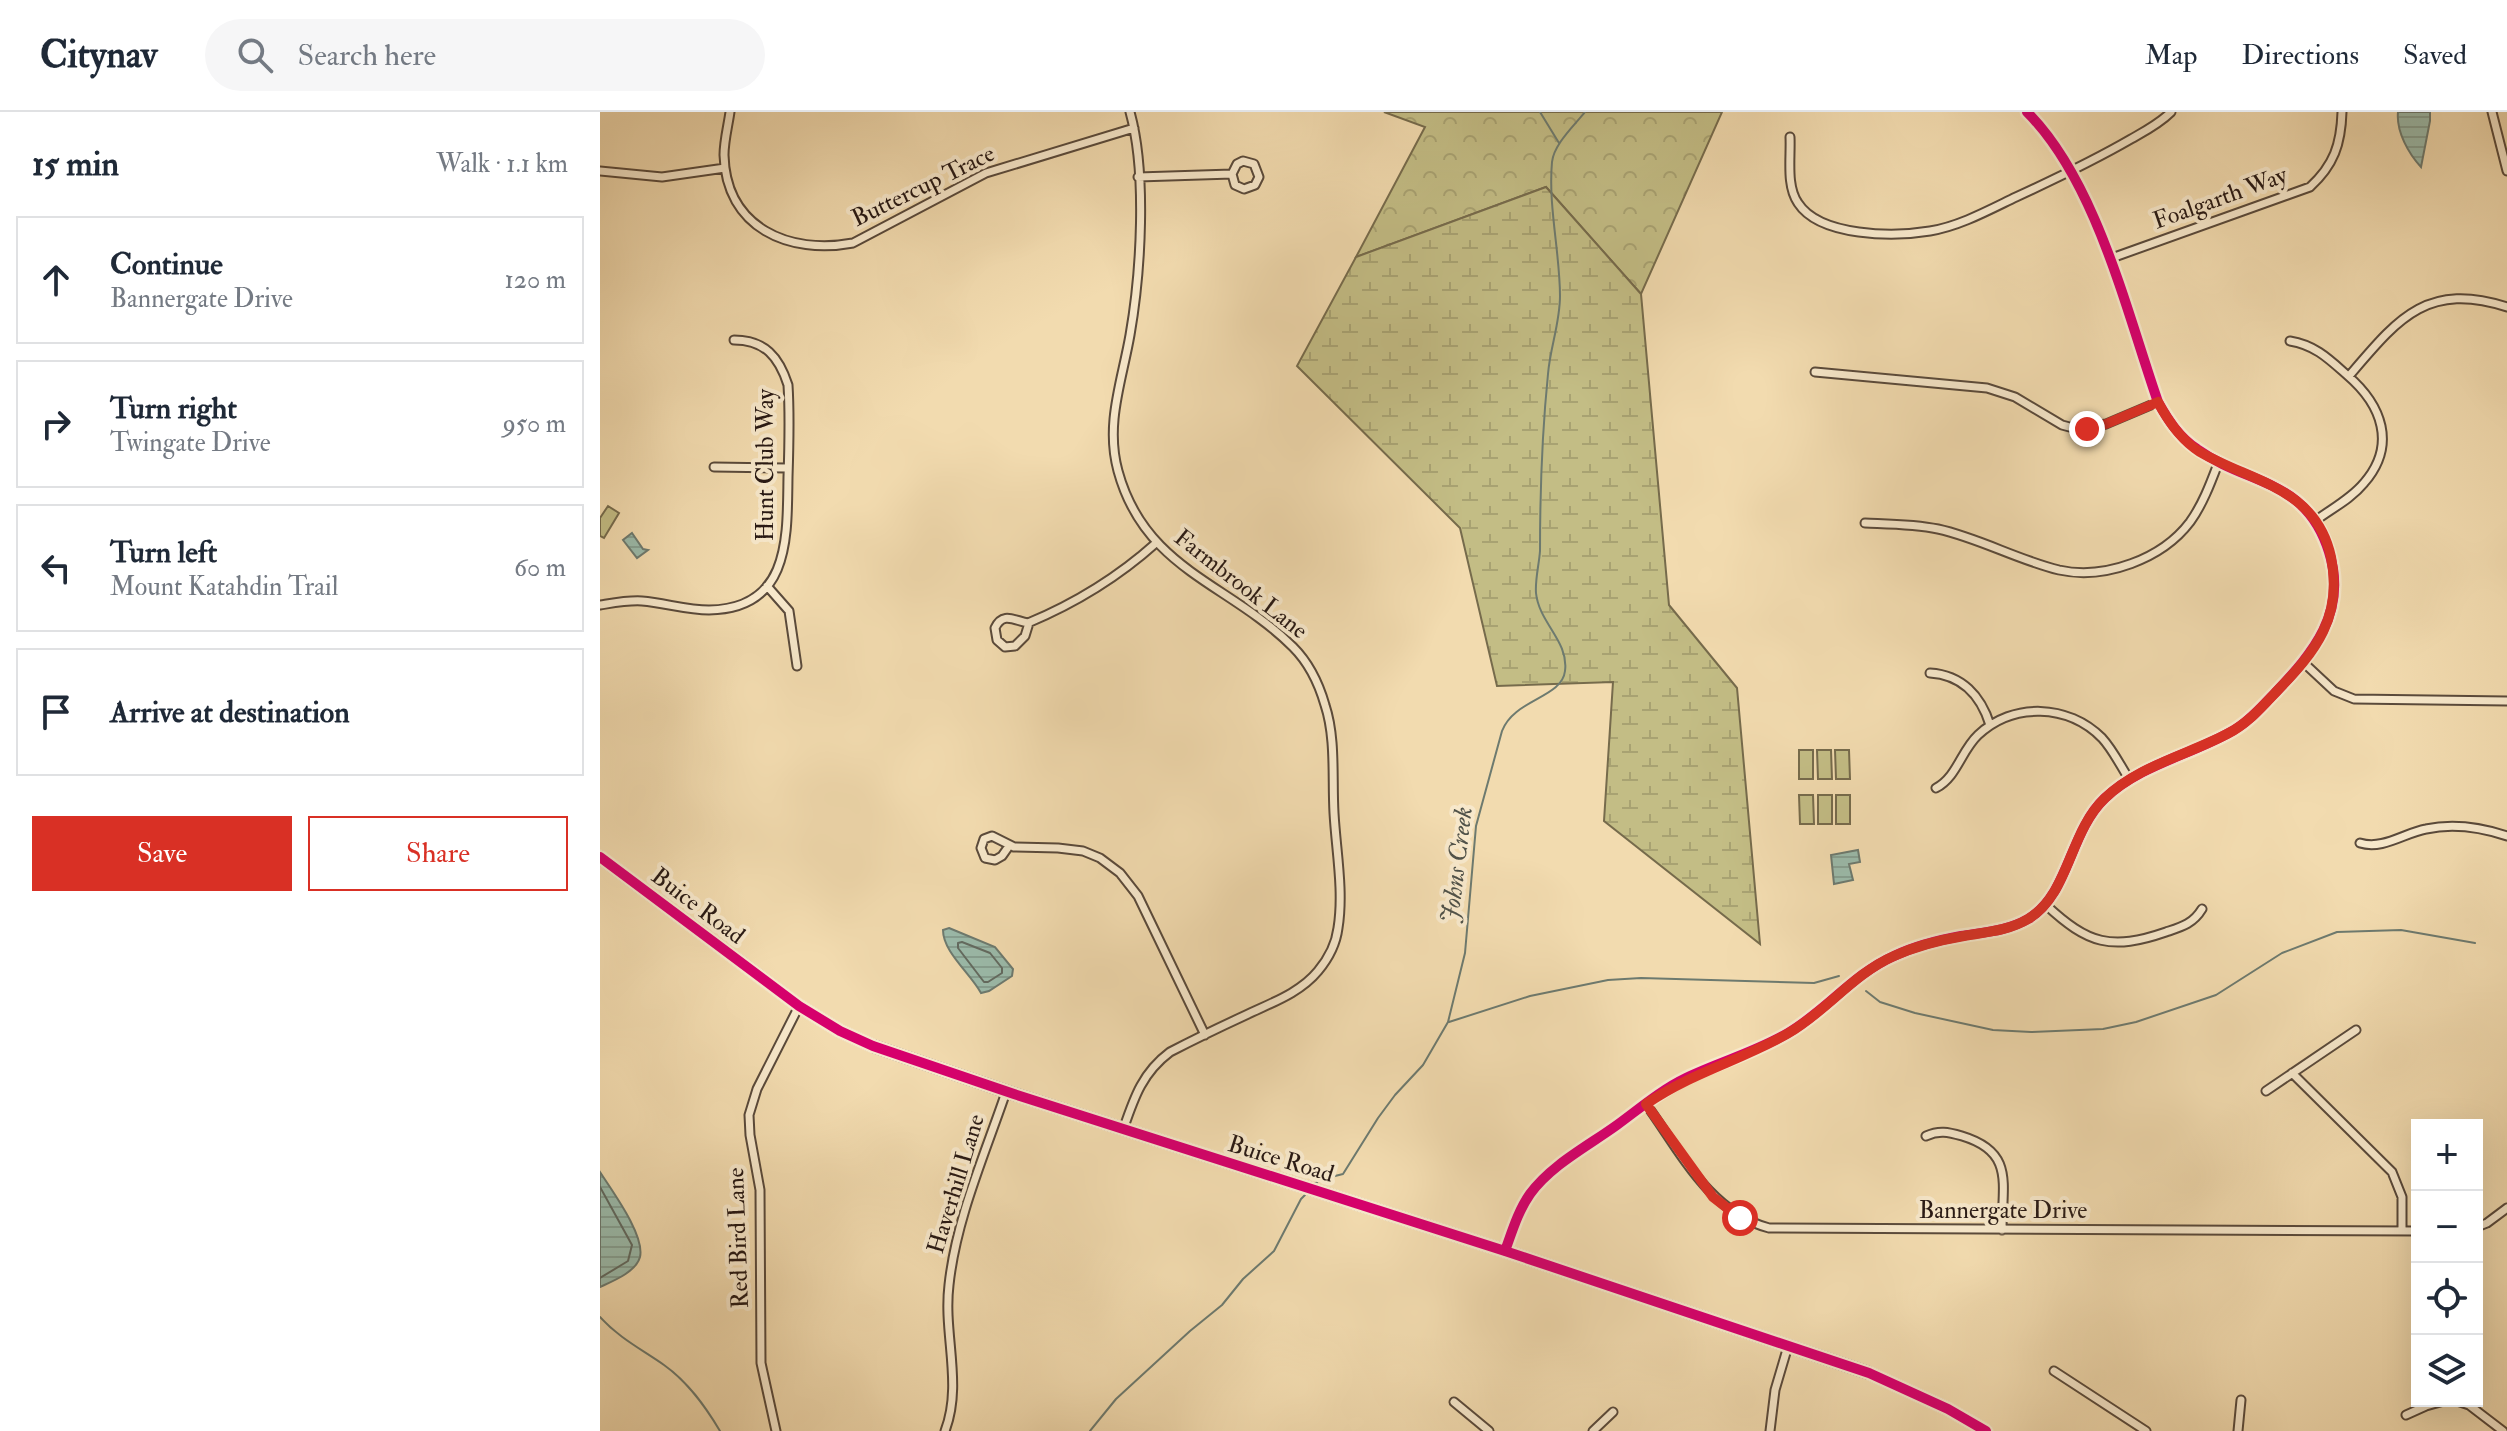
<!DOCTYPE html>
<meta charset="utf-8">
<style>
:root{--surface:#fff;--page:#f6f6f7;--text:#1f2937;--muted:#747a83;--line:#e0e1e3;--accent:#d93025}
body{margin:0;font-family:"IM FELL Double Pica",serif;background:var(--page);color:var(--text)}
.controls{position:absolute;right:24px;bottom:24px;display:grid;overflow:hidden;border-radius:0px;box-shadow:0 8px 32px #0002}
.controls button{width:72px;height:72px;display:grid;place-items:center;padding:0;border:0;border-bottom:2px solid var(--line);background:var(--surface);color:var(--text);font:40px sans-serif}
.stop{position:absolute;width:24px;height:24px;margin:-18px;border:6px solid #d93025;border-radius:50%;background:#fff}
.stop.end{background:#d93025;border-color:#fff;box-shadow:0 2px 8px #0008}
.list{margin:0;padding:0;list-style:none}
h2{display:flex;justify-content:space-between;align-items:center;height:104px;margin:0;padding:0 32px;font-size:34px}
h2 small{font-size:26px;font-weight:400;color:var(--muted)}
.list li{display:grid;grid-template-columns:52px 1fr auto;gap:24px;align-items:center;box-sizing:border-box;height:128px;margin:0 16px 16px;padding:0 16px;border:2px solid var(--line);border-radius:0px}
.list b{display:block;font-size:30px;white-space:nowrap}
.list p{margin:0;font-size:26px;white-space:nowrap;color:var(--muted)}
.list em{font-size:26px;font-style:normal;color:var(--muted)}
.actions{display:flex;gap:16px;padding:24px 32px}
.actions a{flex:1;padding:18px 0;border:2px solid var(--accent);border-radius:0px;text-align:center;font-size:28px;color:var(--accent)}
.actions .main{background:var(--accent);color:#fff}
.icon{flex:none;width:44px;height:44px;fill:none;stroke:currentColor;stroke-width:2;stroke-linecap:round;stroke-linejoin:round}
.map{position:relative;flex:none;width:1907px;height:1319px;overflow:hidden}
header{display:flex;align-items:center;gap:48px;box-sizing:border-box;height:112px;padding:0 40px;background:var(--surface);border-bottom:2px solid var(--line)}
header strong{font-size:38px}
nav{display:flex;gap:44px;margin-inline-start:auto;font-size:28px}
.search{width:560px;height:72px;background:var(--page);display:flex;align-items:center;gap:20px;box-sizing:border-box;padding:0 28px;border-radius:44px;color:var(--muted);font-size:30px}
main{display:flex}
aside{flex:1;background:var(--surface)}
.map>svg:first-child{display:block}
</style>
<header>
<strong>Citynav</strong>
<div class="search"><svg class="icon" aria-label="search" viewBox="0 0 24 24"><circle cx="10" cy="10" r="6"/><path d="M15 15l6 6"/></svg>Search here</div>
<nav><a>Map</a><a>Directions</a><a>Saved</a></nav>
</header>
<main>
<aside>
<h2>15 min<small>Walk · 1.1 km</small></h2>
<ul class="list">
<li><svg class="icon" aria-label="ahead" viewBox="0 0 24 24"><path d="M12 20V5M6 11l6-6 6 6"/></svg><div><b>Continue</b><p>Bannergate Drive</p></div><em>120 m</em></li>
<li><svg class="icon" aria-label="right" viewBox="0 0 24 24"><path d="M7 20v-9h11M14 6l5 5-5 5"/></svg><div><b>Turn right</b><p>Twingate Drive</p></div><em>950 m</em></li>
<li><svg class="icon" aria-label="left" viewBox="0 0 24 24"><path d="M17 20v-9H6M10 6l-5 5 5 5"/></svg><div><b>Turn left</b><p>Mount Katahdin Trail</p></div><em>60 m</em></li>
<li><svg class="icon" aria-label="arrive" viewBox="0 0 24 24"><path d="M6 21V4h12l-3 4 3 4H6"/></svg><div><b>Arrive at destination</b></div></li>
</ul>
<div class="actions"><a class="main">Save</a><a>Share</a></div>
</aside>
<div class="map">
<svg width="1907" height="1319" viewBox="0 0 1907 1319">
<defs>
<pattern id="forest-crowns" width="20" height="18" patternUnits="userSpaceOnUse" patternTransform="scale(2)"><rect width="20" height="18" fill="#c3bd85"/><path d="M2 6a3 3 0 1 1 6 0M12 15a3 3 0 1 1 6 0" fill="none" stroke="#a8a272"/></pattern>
<pattern id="wetland-marsh" width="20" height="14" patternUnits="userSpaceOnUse" patternTransform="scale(2)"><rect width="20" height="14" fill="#c3bd85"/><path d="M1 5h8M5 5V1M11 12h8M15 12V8" fill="none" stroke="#a8a272"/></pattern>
<pattern id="water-rules" width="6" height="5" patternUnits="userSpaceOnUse" patternTransform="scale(2)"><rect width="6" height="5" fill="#9bbbab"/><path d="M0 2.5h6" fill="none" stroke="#86a092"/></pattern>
</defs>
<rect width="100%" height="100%" fill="#f2dbaf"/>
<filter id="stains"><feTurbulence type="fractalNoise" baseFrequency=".0025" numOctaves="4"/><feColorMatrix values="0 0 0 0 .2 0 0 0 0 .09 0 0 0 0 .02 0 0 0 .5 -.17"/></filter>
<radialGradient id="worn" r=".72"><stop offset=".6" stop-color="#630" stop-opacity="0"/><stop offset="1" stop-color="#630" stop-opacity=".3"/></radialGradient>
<path fill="url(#forest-crowns)" stroke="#766b4c" stroke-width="2" d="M784 0H1122L1041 182 946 75 756 145 825 15Z"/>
<path fill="url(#wetland-marsh)" stroke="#766b4c" stroke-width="2" d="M946 75 1041 182 1069 493 1137 576 1160 832 1004 709 1013 570 897 574 860 416 697 254 756 145Z"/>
<path fill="#c3bd85" stroke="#766b4c" stroke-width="2" d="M8 394 19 401 4 426 0 424V406Z
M1199 638H1213V667H1199Z
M1217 638H1231L1232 667H1218Z
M1235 638H1249L1250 667H1236Z
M1199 683H1213L1214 712H1200Z
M1218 683H1232V712H1218Z
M1236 683H1250V712H1236Z"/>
<path fill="url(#water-rules)" stroke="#6d7a6f" stroke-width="2" d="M1798 0H1830V9L1821 55C1809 42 1796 20 1798 0Z
M32 421 43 437 48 438 37 446 23 428Z
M1258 738 1260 750 1249 752 1253 768 1234 772 1231 743Z
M349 816 395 835 413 857 412 864 389 879 381 881C370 861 343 840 343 818Z
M0 1060C12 1079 45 1123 40 1145 36 1160 13 1169 0 1175Z"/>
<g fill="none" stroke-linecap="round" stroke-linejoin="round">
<path stroke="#626a60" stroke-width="2" d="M362 830 390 841 402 856V861L388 870H384L358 836V831Z
M0 1075 32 1133 28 1149 0 1166"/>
<path stroke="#6d7a6f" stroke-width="2" d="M940 0 959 31
M1266 879 1280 890 1315 901 1393 918 1431 920 1503 917 1536 910 1616 883 1682 841 1737 820 1801 818 1875 831
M849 910 930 884 1008 868 1041 866 1214 871 1239 864
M715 1072 719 1068 743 1062 778 1006 795 983 823 953 848 910 865 841 876 714 902 619C914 587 962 586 965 559 969 529 939 511 936 481 935 467 939 453 940 439 940 380 942 321 948 262 950 236 960 211 960 184 960 141 948 94 952 50 954 32 974 14 985 0
M0 1205C19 1226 41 1237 64 1253 88 1270 105 1294 120 1319
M490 1319 516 1287 590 1219 622 1193 643 1167 674 1139 701 1087 708 1080"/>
<defs>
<path id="street" d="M130 0C128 14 124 29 124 43 126 116 189 143 253 131L386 61 534 16
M1892 0 1907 59
M1190 25C1191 46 1186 74 1198 91 1220 125 1294 125 1330 119 1360 114 1389 98 1416 85 1455 67 1493 49 1531 27 1545 19 1559 12 1571 0
M0 59 62 65 125 56
M538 65 632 62 637 52 643 49 654 52 659 65 655 73 644 77 635 73 632 62
M1509 147 1710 75C1734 53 1741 32 1742 0
M1690 229C1715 233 1729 247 1747 263 1782 293 1797 333 1764 371 1751 387 1731 397 1715 409
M1215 260 1387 276 1415 285 1462 313 1477 317 1506 312 1558 290
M1749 264C1797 208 1826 169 1907 195
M114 355 188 356
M1265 411C1289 412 1314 412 1338 417 1379 426 1418 448 1459 458 1505 468 1562 447 1590 410 1603 392 1611 370 1619 349
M167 474 189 499 197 554
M0 493C13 491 29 488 42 489 65 491 87 498 109 498 191 497 187 424 188 365 189 335 190 304 188 273 179 245 165 228 134 228
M429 511 425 524 415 534 405 535 397 528 395 516C403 499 415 509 428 511 476 491 517 466 556 431
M1704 551 1734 579 1754 587 1907 589
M1330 561C1362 563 1381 584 1390 613
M1336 676C1357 665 1361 639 1378 623 1413 590 1468 592 1502 626 1513 638 1520 653 1529 667
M1760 731C1783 738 1804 721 1826 717 1854 711 1880 715 1907 724
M409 734 402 744 395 748 385 746 381 736 384 727 392 724 414 735 458 736 483 739 500 746 520 761 538 784 605 923
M1446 793C1488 832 1511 839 1566 820 1581 815 1593 812 1602 797
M1692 961 1792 1060 1802 1085V1119
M1666 979 1756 918
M1046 992C1080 1039 1109 1100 1169 1116L1817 1119
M523 1018C534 986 542 961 570 940 595 927 620 915 646 903 671 891 700 881 718 859 728 847 736 832 738 816 744 779 736 738 734 701 732 666 736 626 725 593 719 572 709 551 693 535 629 471 545 458 518 359 505 312 522 269 530 223 541 160 547 61 530 0
M1326 1024C1339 1018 1348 1020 1362 1024 1415 1040 1402 1072 1402 1118
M1877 1115 1887 1111 1907 1096
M905 1139C912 1120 918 1099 930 1082 951 1053 988 1034 1017 1013 1039 997 1061 978 1086 966 1119 950 1156 940 1188 921 1226 899 1253 862 1294 844 1315 834 1339 828 1361 824 1385 820 1407 819 1428 807 1469 783 1469 720 1505 686 1541 652 1592 643 1634 618 1650 609 1662 594 1675 581 1713 541 1748 500 1729 440 1706 366 1649 374 1597 337 1579 325 1568 308 1558 290 1526 198 1496 69 1427 0
M1454 1259 1546 1319
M1857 1289 1869 1293 1903 1319
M854 1290 889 1319
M1806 1303 1826 1294 1844 1289
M176 1319 161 1251 160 1078 150 1023 149 1003 157 977 199 894
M345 1319C363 1272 343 1222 349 1173 356 1107 385 1042 406 980
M993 1319 1013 1300
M1170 1319 1175 1278 1188 1234
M1638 1319 1641 1288"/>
<path id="secondary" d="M0 745 199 894 240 919 273 934 414 982 905 1139 1269 1261 1348 1297 1386 1319"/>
</defs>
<use href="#street" stroke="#5a4a3b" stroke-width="11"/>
<use href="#secondary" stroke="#281914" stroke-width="14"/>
<use href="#street" stroke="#f7e8cb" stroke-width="7"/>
<use href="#secondary" stroke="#f7e8cb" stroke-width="10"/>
<defs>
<path id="cycleway" d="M0 745 199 894 240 919 273 934 414 982 905 1139 1269 1261 1348 1297 1386 1319
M905 1139C912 1120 918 1099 930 1082 951 1053 988 1034 1017 1013 1039 997 1061 978 1086 966 1119 950 1156 940 1188 921 1226 899 1253 862 1294 844 1315 834 1339 828 1361 824 1385 820 1407 819 1428 807 1469 783 1469 720 1505 686 1541 652 1592 643 1634 618 1650 609 1662 594 1675 581 1713 541 1748 500 1729 440 1706 366 1649 374 1597 337 1579 325 1568 308 1558 290 1526 198 1496 69 1427 0"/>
</defs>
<use href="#cycleway" stroke="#f7e8cb" stroke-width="15"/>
<use href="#cycleway" stroke="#d6006c" stroke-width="10"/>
</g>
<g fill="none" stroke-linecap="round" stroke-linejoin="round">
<path stroke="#d93025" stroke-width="10" d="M1140 1106 1113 1085 1046 992C1093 960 1139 949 1187 922 1226 900 1253 862 1294 844 1316 834 1340 828 1364 824 1386 820 1408 819 1428 807 1469 783 1469 721 1504 687 1538 654 1587 643 1627 622 1647 612 1662 595 1677 579 1716 539 1743 505 1731 445 1716 375 1651 370 1600 340 1581 328 1568 309 1558 290L1506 312 1487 317"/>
</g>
<g text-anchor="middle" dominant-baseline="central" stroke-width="8" stroke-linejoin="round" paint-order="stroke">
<g font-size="24" fill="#281914" stroke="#f7e8cb">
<text transform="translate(323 74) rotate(-26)">Buttercup Trace</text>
<text transform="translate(1620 86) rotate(-20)">Foalgarth Way</text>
<text transform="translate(165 353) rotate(-90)">Hunt Club Way</text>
<text transform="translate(641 472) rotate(38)">Farmbrook Lane</text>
<text transform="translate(98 794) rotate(37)">Buice Road</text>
<text transform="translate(681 1047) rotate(17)">Buice Road</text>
<text transform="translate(356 1072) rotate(-73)">Haverhill Lane</text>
<text x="1403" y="1098">Bannergate Drive</text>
<text transform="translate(138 1126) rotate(-92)">Red Bird Lane</text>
</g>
<g font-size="26" font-style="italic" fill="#505249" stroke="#f7e8cb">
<text transform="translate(857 753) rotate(-83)">Johns Creek</text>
</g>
</g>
<rect width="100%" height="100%" filter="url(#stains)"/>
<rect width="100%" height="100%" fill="url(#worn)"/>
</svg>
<div class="controls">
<button>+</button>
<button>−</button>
<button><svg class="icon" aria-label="locate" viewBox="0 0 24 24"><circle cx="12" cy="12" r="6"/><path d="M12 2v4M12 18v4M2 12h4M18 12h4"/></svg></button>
<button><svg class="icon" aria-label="layers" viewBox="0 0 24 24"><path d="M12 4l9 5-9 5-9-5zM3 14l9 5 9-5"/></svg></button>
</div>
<div class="stop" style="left:1140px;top:1106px"></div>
<div class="stop end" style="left:1487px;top:317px"></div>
</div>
</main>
